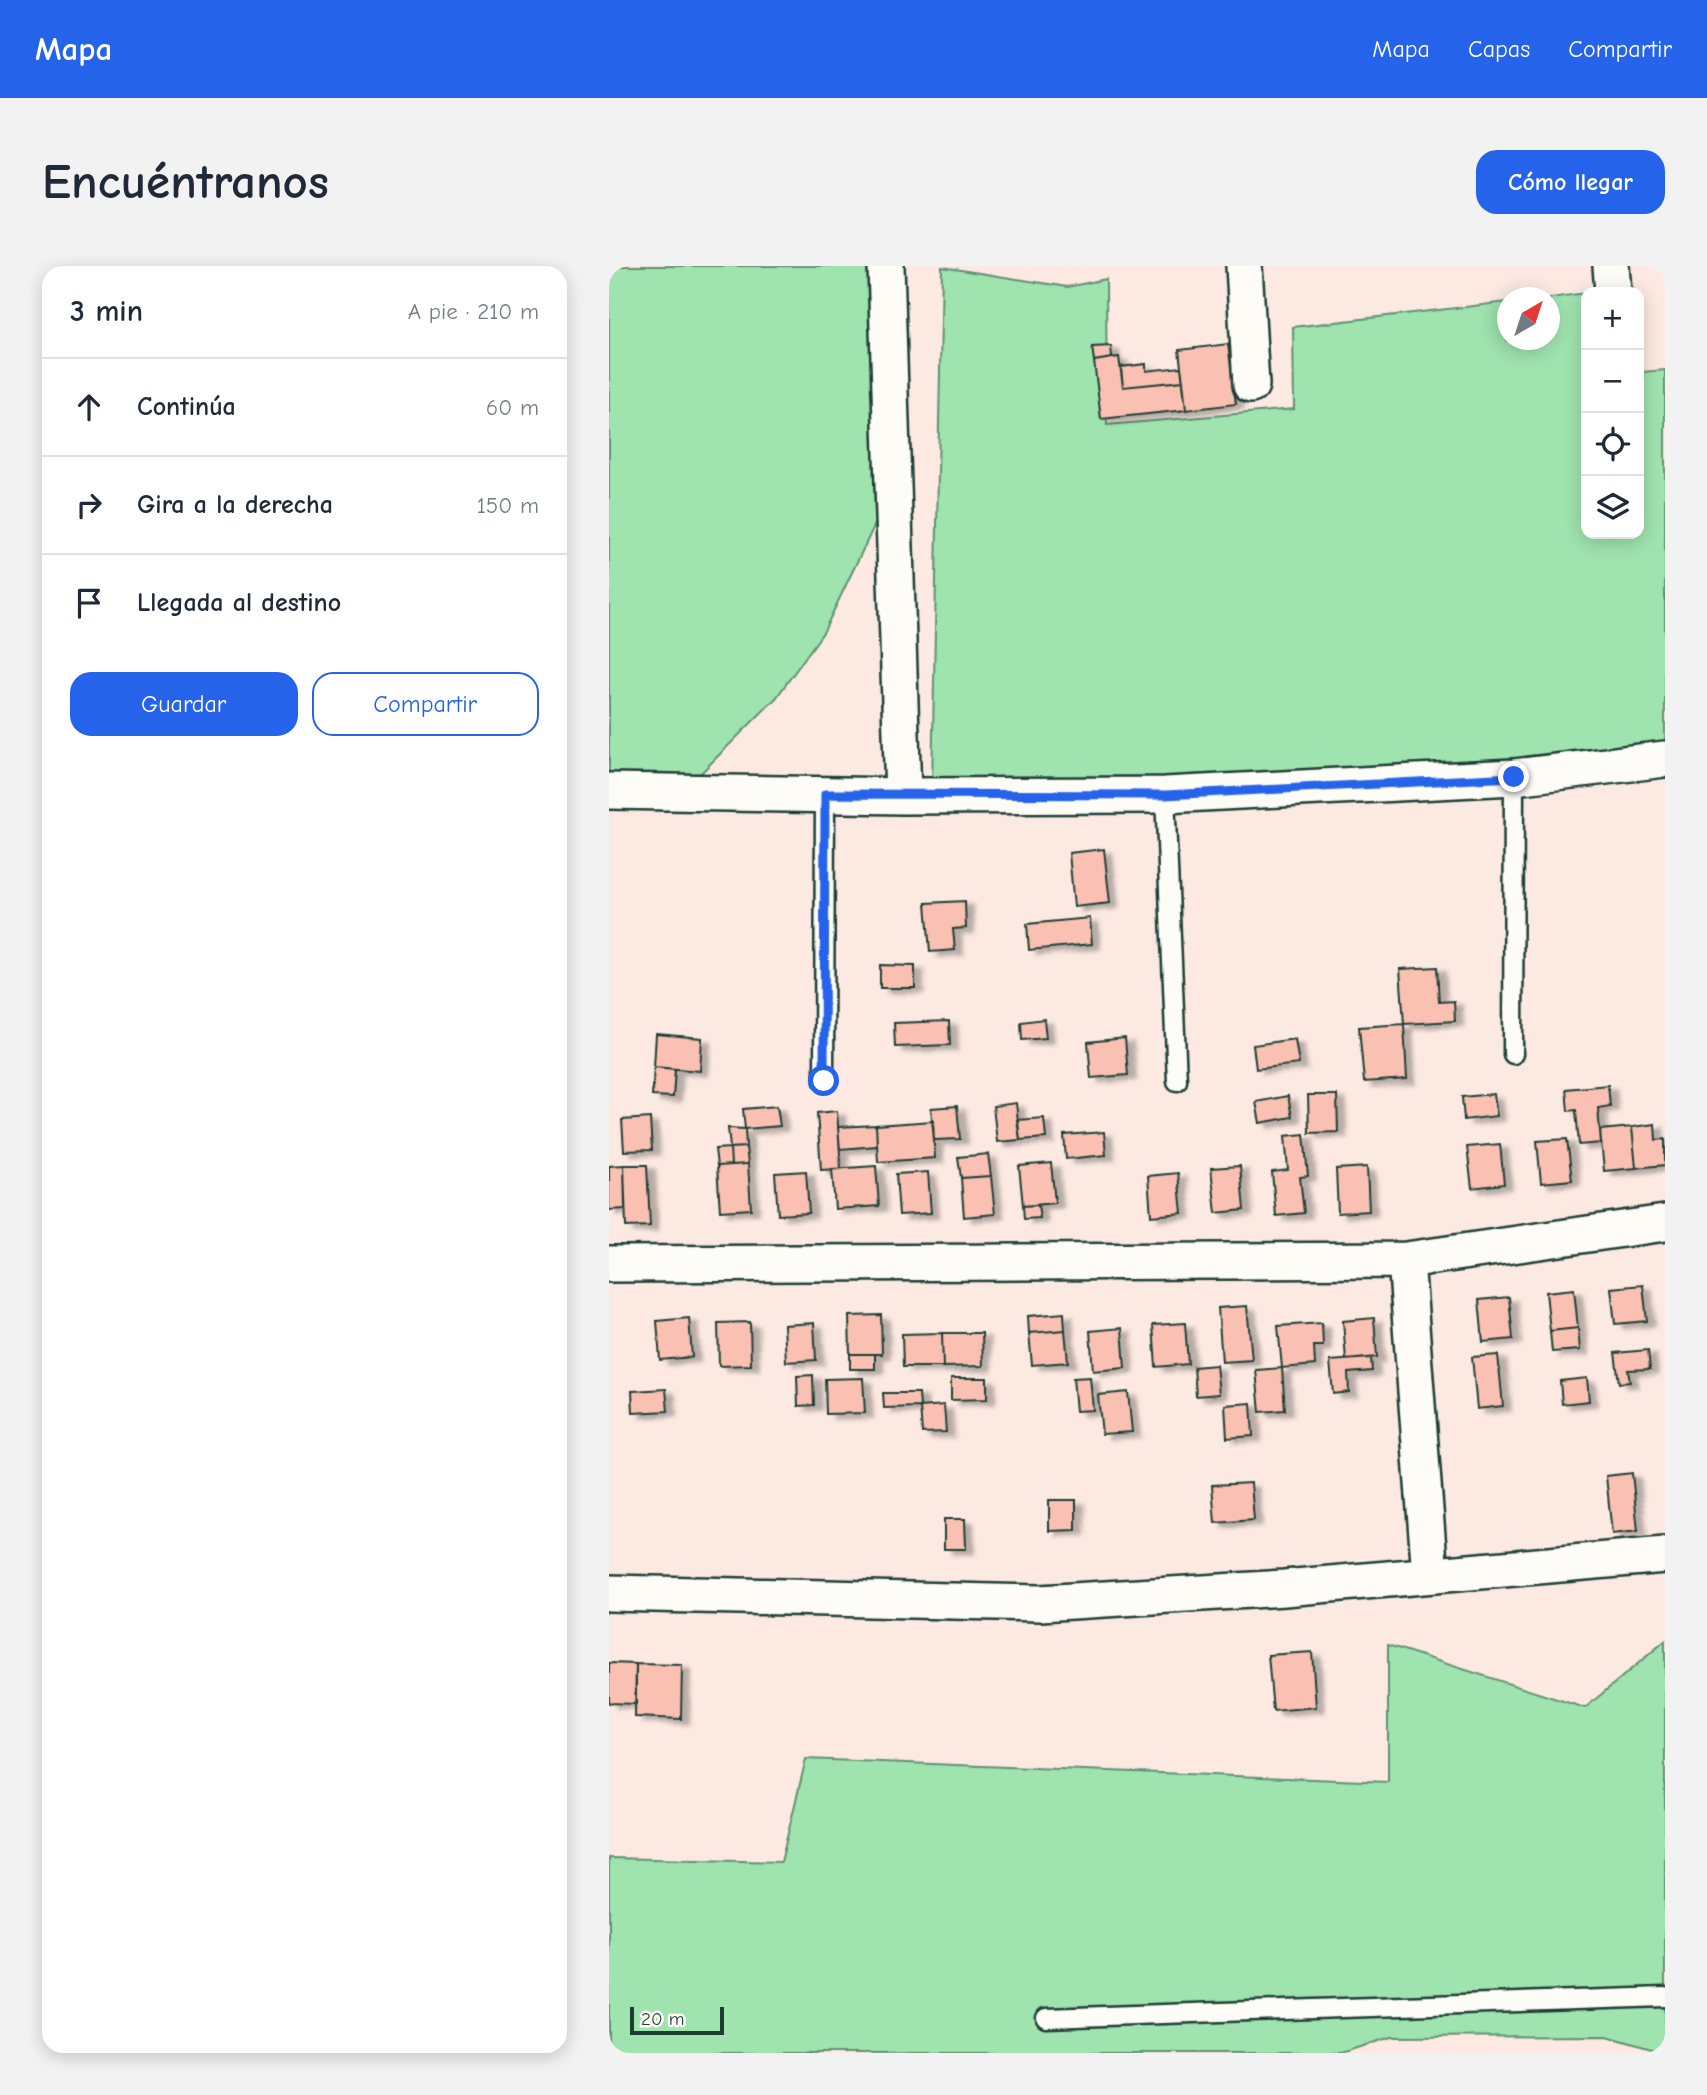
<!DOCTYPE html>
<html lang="es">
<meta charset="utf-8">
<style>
:root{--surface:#fff;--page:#f2f2f3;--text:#1f2937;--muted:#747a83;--line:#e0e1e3;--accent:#2563eb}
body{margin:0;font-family:"Comic Neue",sans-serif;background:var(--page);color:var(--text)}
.controls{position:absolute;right:21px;top:21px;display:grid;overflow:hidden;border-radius:14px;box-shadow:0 4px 18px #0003}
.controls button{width:63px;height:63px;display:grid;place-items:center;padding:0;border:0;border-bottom:2px solid var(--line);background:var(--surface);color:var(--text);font:35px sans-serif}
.compass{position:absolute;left:888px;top:21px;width:63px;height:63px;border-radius:50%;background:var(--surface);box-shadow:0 4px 18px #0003;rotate:39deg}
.scale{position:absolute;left:21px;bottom:18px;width:94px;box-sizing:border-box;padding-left:7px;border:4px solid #1f3d34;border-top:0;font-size:19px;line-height:24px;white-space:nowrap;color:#1f3d34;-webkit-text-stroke:5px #fdfcf7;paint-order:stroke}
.stop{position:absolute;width:21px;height:21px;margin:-16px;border:5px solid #2563eb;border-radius:50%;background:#fff}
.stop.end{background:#2563eb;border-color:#fff;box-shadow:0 2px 7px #0008}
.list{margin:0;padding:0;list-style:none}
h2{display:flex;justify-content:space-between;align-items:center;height:91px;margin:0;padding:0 28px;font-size:30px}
h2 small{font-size:23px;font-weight:400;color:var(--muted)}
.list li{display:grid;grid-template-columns:46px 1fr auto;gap:21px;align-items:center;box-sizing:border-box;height:98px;padding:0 28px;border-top:2px solid var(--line)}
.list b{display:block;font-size:26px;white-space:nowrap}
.list em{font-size:23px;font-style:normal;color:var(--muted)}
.actions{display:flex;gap:14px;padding:21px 28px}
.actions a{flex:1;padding:16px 0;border:2px solid var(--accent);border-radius:21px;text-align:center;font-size:24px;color:var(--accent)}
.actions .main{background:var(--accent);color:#fff}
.icon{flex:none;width:38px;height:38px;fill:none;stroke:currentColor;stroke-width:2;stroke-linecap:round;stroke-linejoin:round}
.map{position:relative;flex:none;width:1056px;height:1787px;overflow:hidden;border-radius:21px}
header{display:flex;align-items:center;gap:42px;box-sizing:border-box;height:98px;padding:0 35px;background:var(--accent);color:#fff}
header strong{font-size:33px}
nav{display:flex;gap:38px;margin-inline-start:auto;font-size:24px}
.intro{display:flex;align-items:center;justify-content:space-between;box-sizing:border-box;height:168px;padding:0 42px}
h1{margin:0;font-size:49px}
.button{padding:18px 32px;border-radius:21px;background:var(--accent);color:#fff;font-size:24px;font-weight:700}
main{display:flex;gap:42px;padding:0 42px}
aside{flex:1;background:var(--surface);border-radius:21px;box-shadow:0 4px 18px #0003}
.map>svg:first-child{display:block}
</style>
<header>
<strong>Mapa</strong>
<nav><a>Mapa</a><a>Capas</a><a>Compartir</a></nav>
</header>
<div class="intro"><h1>Encuéntranos</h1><a class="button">Cómo llegar</a></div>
<main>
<aside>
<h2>3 min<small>A pie · 210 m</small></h2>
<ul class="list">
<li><svg class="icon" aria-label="ahead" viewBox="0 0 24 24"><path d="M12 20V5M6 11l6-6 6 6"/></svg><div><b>Continúa</b></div><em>60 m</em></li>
<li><svg class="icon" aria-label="right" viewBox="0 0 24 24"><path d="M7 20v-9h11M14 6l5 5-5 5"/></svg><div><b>Gira a la derecha</b></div><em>150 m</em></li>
<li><svg class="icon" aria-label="arrive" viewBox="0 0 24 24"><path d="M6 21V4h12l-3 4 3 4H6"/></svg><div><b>Llegada al destino</b></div></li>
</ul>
<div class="actions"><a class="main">Guardar</a><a>Compartir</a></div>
</aside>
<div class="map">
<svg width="1056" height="1787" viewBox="0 0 1056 1787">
<defs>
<filter id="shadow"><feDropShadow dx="8" dy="4.5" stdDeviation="2" flood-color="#0004"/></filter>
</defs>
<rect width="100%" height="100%" fill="#fceae2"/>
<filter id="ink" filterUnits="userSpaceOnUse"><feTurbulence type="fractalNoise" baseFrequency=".0143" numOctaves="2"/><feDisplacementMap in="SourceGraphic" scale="14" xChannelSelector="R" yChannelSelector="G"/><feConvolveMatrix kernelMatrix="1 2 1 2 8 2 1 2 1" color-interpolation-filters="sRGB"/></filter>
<g filter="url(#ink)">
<path fill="#9fe3af" stroke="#5f9072" stroke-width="2" d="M0 0H290L279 231 215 365 167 432 86 513 0 509Z
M333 1 458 21 497 13 498 159 685 143 684 61 898 36V74H940L941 32 977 27V268H1030V98L1033 106 1056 104V480L906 500 323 519Z
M1056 1375V1787L998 1770 782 1771 732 1787H0V1592L172 1596 197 1493 779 1516V1379L976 1442Z"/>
<path fill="#fac0b2" stroke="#1f3d34" stroke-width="2" filter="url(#shadow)" d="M619 78 627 138 577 144 570 84Z
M502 80 503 92 485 95 483 81Z
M510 91 514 121 574 115 577 144 492 153 485 95Z
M537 98V105L572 101 574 115 514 121 512 101Z
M495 583 501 637 465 641 460 587Z
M356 635 357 662 344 663 346 684 321 686 317 637Z
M481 652 483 678 420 684 418 658Z
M271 699 306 700V722H271Z
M828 701 830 736 845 735 846 755 795 758 791 703Z
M435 753 437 772 413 774 412 756Z
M340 755 341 779 286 781 285 757Z
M795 758 798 813 755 816 750 761Z
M47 768 93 772 91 805 45 801Z
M516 772 519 809 482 812 479 776Z
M686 773 690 798 647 803 644 779Z
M45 801 66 803 64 831 43 830Z
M999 819 1001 840 989 842 992 877 970 879 967 844 959 845 957 823Z
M885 828 888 850 855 854 853 831Z
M699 829H728L729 866 700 867Z
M679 830 683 851 651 857 647 836Z
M407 837 411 874 388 876 384 840Z
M168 840 171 860 136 863 134 843Z
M348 840 351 873 325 874 322 842Z
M228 845 232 903 212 904 208 847Z
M41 852 43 884 15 885 13 854Z
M435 852 437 872 411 874 408 854Z
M324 855 326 892 269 896 267 859Z
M1046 858 1047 874 1056 873V899L1027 902 1023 861Z
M267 859 268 880 231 883 229 861Z
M1023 861 1027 902 995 905 991 864Z
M119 862 136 863 137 881 121 882Z
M495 866 497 889 457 893 455 869Z
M695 868 699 910 691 911 695 947 667 950 663 906 679 904 676 870Z
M958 873 963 914 932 917 928 875Z
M891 878 895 918 863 922 858 881Z
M137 881 139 898 122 899 121 882Z
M121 882 122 899 108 900 106 883Z
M379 888 382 910 352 912 349 891Z
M442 897 446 937 414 940 410 900Z
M139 898 142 943 111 945 108 900Z
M15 899 16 943 0 944V900Z
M15 899H38L41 960 17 961Z
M267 900 270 940 226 943 223 903Z
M631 900 635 944 607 947 602 902Z
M758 901 760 945 729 947 727 903Z
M197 905 200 947 169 949 166 907Z
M319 906 322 947 290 949 287 908Z
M569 907 573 947 542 950 539 910Z
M382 910 386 948 355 951 352 912Z
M429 939 431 952 415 953 414 940Z
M1034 1019 1038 1055 1006 1058 1002 1022Z
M965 1023 969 1062 941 1065 937 1026Z
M900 1031 904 1073 874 1076 870 1034Z
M638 1040 643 1094 613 1096 609 1042Z
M455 1047 456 1064 420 1067 419 1050Z
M272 1049 273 1088H241L240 1050Z
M80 1052 83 1091 51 1094 48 1055Z
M765 1052 768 1091 737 1094 734 1055Z
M141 1056 142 1099 110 1100 109 1057Z
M205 1057 207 1094 177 1096 175 1059Z
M576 1057 579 1098 547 1101 544 1059Z
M713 1057 714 1080H705L706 1099 673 1102 669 1060Z
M513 1062 516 1102 484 1105 481 1065Z
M969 1062 971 1084 943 1086 941 1065Z
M456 1064 459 1096 423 1099 420 1067Z
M333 1067 334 1101H294L293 1068Z
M333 1067H373L374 1100 334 1101Z
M1039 1084 1041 1103 1019 1104 1021 1116 1010 1117 1006 1087Z
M241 1088H266V1103H241Z
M889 1089 894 1140 868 1143 863 1091Z
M762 1092 763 1105 739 1107 740 1126 724 1128 721 1095Z
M607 1099 610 1128 587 1130 585 1101Z
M673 1102 676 1144 651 1146 647 1104Z
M204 1109 205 1139 189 1140 188 1110Z
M481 1111 484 1144 467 1145 464 1112Z
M254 1112 256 1147 217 1148 216 1113Z
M342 1112H378V1133L342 1134Z
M978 1112 980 1135 953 1138 951 1115Z
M57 1123 59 1145 24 1147 23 1125Z
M519 1126 523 1166 493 1168 489 1129Z
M274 1127H310L311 1141 275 1142Z
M642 1137 644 1170 618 1172 616 1139Z
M335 1139 337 1166 313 1167 311 1141Z
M1023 1207 1029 1265 1003 1268 997 1210Z
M642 1217 645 1254 606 1257 603 1219Z
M440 1234H467V1264L440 1265Z
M335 1253H356L357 1283H335Z
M703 1386 707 1441 664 1445 659 1389Z
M0 1397 27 1398V1438L0 1437Z
M27 1398 73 1399 72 1453 26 1451Z"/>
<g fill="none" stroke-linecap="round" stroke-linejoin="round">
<defs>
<path id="lane" d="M556 529 568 815
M904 788 905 511
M215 815 216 528
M437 1752 1056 1731"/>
<path id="street" d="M277 0 294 530
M635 0 642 119
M1002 0 1004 26
M0 525 294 530 556 529 905 511 1056 493
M797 994 821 1309
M0 998 797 994 1056 957
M0 1327 431 1337 675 1322 1056 1289"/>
</defs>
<use href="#lane" stroke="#1f3d34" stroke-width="23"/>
<use href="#street" stroke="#1f3d34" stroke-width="40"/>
<use href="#lane" stroke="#fdfcf7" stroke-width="18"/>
<use href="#street" stroke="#fdfcf7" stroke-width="35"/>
</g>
</g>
<g fill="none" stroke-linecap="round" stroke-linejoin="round" filter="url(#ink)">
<path stroke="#2563eb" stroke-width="9" d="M215 815 216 528 556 529 905 511"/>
</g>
</svg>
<div class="controls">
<button>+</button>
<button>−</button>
<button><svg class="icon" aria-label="locate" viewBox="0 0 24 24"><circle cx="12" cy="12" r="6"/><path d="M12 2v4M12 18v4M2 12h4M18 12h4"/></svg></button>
<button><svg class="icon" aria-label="layers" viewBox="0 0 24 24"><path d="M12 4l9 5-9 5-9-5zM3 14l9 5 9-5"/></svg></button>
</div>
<svg class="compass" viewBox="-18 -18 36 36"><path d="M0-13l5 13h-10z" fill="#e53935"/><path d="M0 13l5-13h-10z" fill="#747a83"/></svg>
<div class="scale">20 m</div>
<div class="stop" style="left:215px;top:815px"></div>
<div class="stop end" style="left:905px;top:511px"></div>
</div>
</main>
